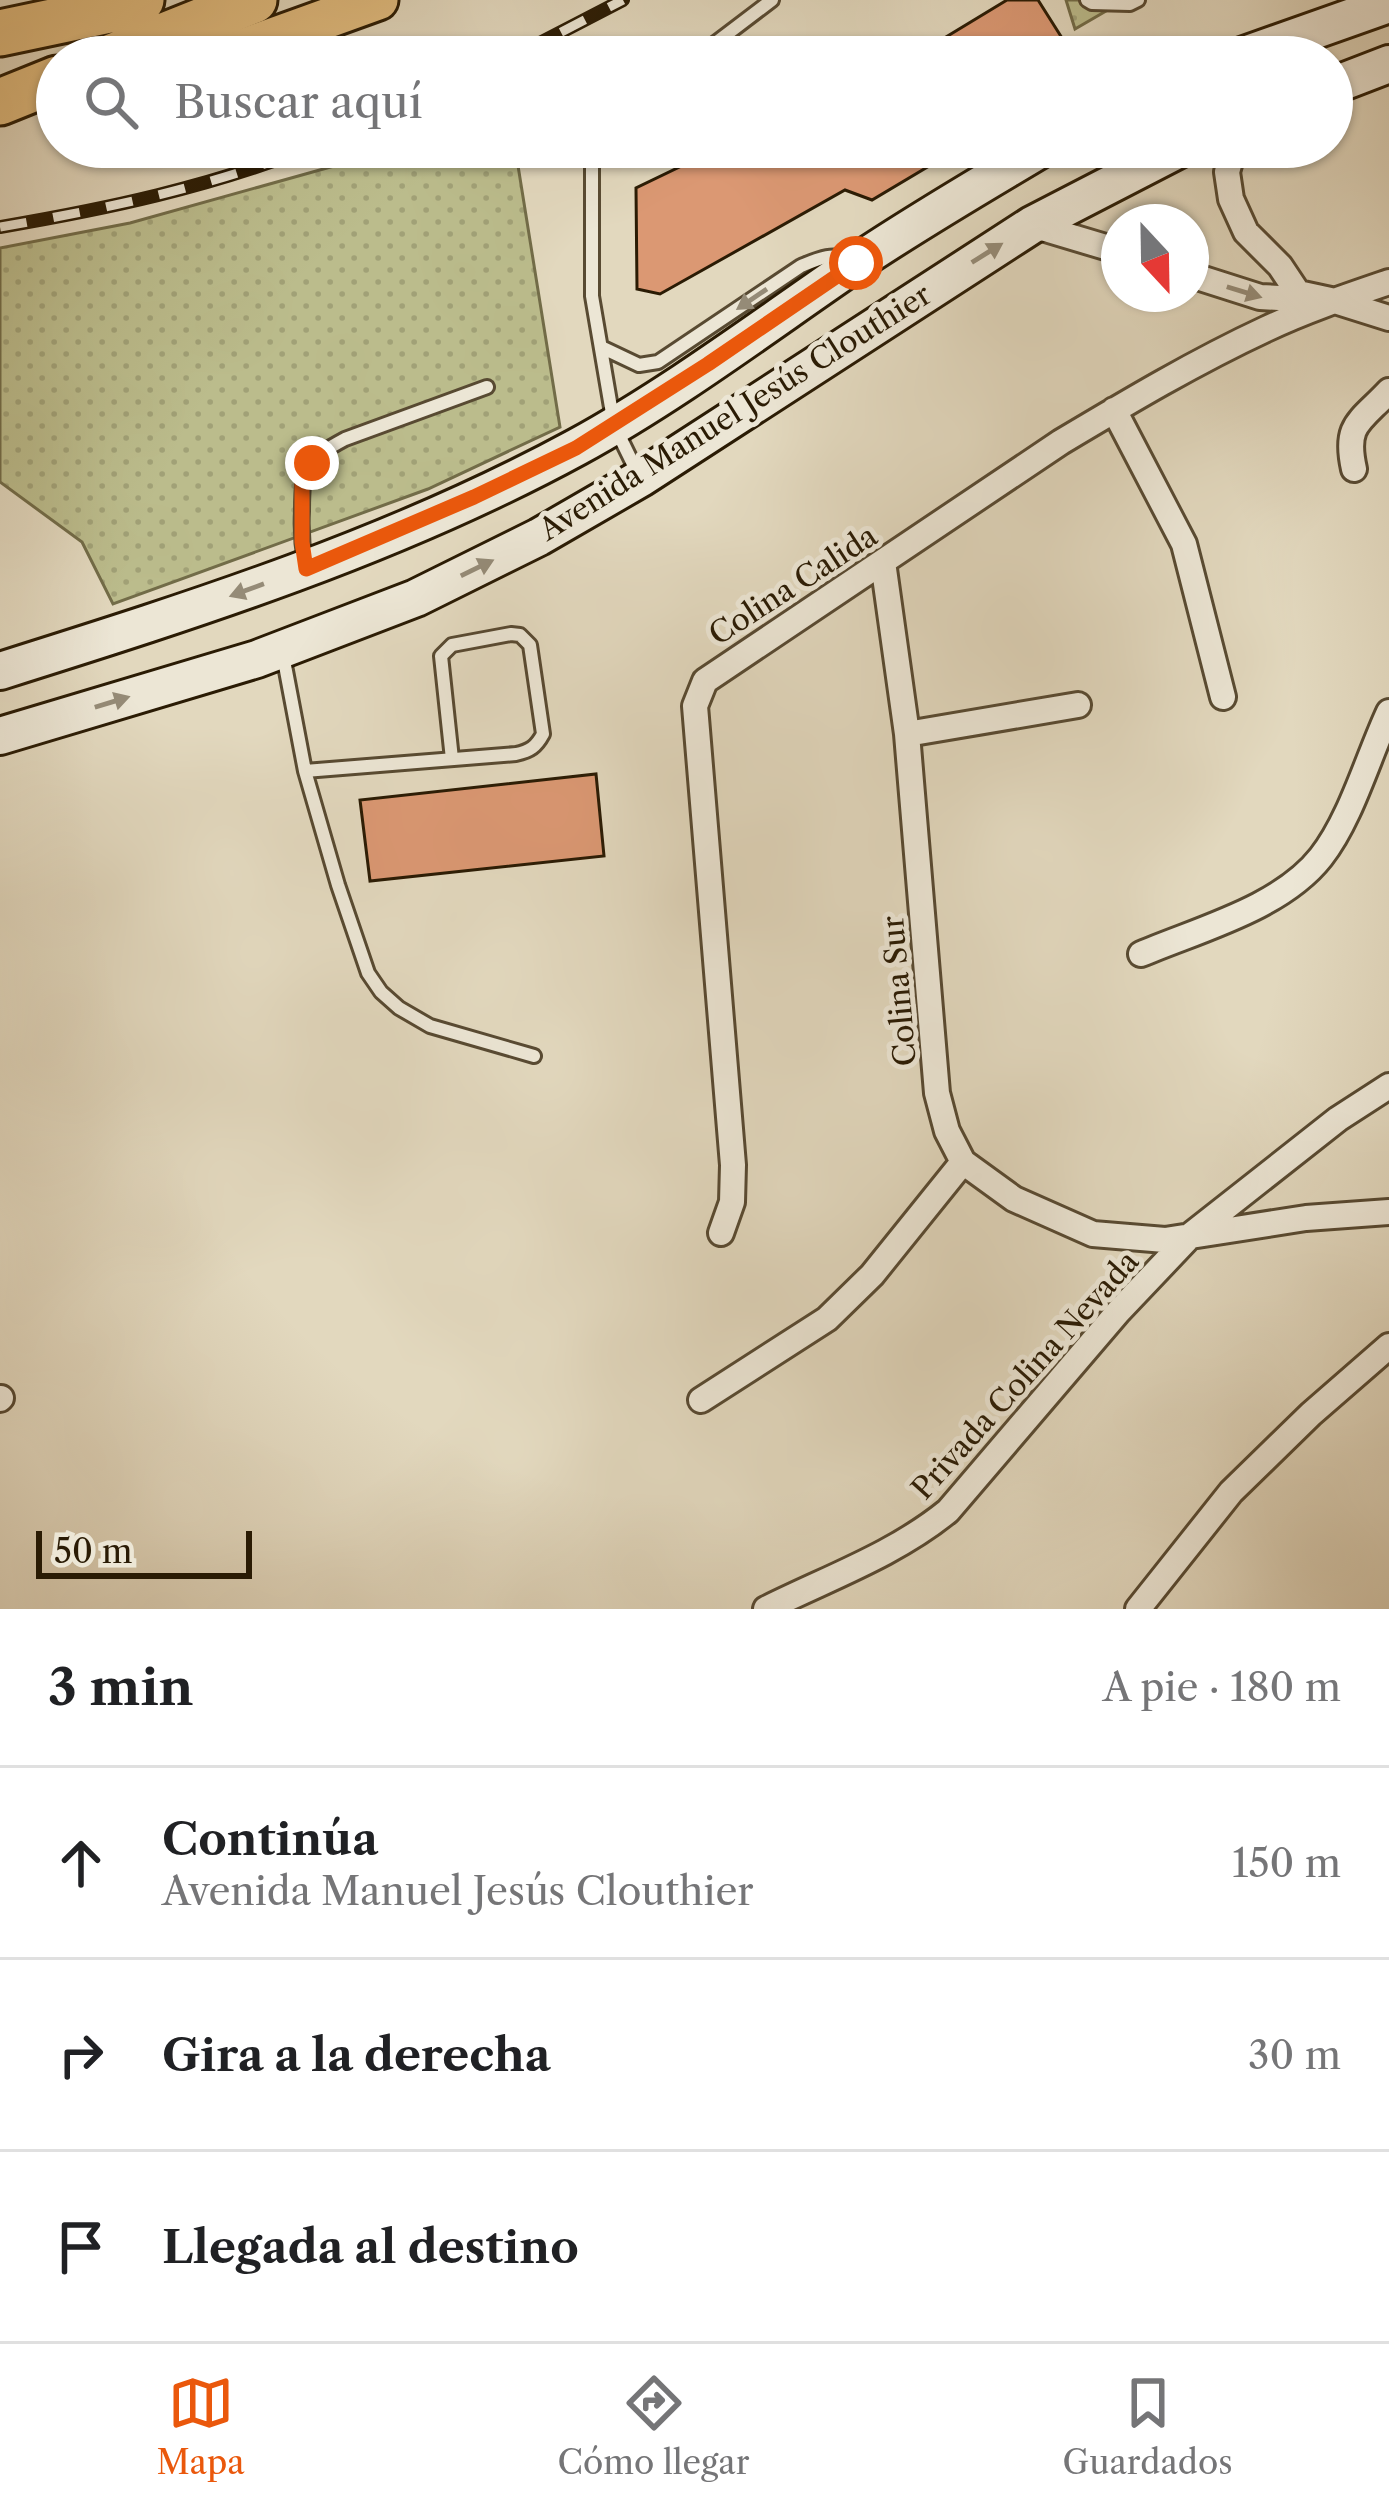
<!DOCTYPE html>
<html lang="es">
<meta charset="utf-8">
<style>
:root{--surface:#fff;--page:#f2f2f2;--text:#202124;--muted:#757577;--line:#e0e0e0;--accent:#ea580c}
body{margin:0;font-family:"Libre Caslon Text",serif;background:var(--page);color:var(--text)}
.compass{position:absolute;left:1101px;top:204px;width:108px;height:108px;border-radius:50%;background:var(--surface);box-shadow:0 3px 9px #0004;rotate:158deg}
.scale{position:absolute;left:36px;bottom:30px;width:216px;box-sizing:border-box;padding-left:12px;border:6px solid #2a1b04;border-top:0;font-size:33px;line-height:42px;white-space:nowrap;color:#2a1b04;-webkit-text-stroke:9px #ece6d5;paint-order:stroke}
.stop{position:absolute;width:36px;height:36px;margin:-27px;border:9px solid #ea580c;border-radius:50%;background:#fff}
.stop.end{background:#ea580c;border-color:#fff;box-shadow:0 3px 12px #0008}
.list{margin:0;padding:0;list-style:none}
h2{display:flex;justify-content:space-between;align-items:center;height:156px;margin:0;padding:0 48px;font-size:51px}
h2 small{font-size:39px;font-weight:400;color:var(--muted)}
.list li{display:grid;grid-template-columns:78px 1fr auto;gap:36px;align-items:center;box-sizing:border-box;height:192px;padding:0 48px;border-top:3px solid var(--line)}
.list b{display:block;font-size:45px;white-space:nowrap}
.list p{margin:0;font-size:39px;white-space:nowrap;color:var(--muted)}
.list em{font-size:39px;font-style:normal;color:var(--muted)}
.icon{flex:none;width:66px;height:66px;fill:none;stroke:currentColor;stroke-width:2;stroke-linecap:round;stroke-linejoin:round}
.map{position:relative;flex:none;width:1389px;height:1609px;overflow:hidden}
.search{position:absolute;background:var(--surface);box-shadow:0 3px 9px #0004;left:36px;right:36px;top:36px;height:132px;display:flex;align-items:center;gap:30px;box-sizing:border-box;padding:0 42px;border-radius:66px;color:var(--muted);font-size:45px}
.sheet{height:732px;background:var(--surface)}
nav{display:flex;justify-content:space-around;align-items:center;box-sizing:border-box;height:168px;border-top:3px solid var(--line);background:var(--surface);font-size:33px;color:var(--muted)}
nav a{display:grid;justify-items:center;gap:6px}
nav .on{color:var(--accent)}
.map>svg:first-child{display:block}
</style>
<div class="map">
<svg width="1389" height="1609" viewBox="0 0 1389 1609">
<defs>
<pattern id="grass-dots" width="8" height="8" patternUnits="userSpaceOnUse" patternTransform="scale(3)"><rect width="8" height="8" fill="#bbbc8c"/><path d="M2 2h.1M6 6h.1" fill="none" stroke="#a1a177" stroke-width="1.8" stroke-linecap="round"/></pattern>
</defs>
<rect width="100%" height="100%" fill="#e2d8be"/>
<filter id="stains"><feTurbulence type="fractalNoise" baseFrequency=".00167" numOctaves="4"/><feColorMatrix values="0 0 0 0 .2 0 0 0 0 .09 0 0 0 0 .02 0 0 0 .5 -.17"/></filter>
<radialGradient id="worn" r=".72"><stop offset=".6" stop-color="#630" stop-opacity="0"/><stop offset="1" stop-color="#630" stop-opacity=".3"/></radialGradient>
<path fill="url(#grass-dots)" stroke="#726c48" stroke-width="3" d="M1066 0H1125L1075 29Z
M402 147H515L560 427 428 489 113 604 82 542 0 482V248L130 223Z"/>
<path fill="#db9873" stroke="#2a1b04" stroke-width="3" d="M1007 0H1038L1074 57H913Z
M721 147H961L872 200 845 190 660 294 637 289 636 188Z
M596 774 604 856 370 881 360 800Z"/>
<g fill="none" stroke-linecap="round" stroke-linejoin="round">
<defs>
<path id="lane" d="M1087 0 1092 3 1130 4 1138 0
M697 57 772 0
M596 147 592 158V296L614 425 637 472
M601 347 639 365 658 362 801 266C818 259 832 252 849 260
M305 562C302 545 301 528 302 511 302 467 306 460 345 439L487 387
M283 655 305 771 338 885 368 973 381 992 399 1008 430 1026 534 1056
M305 771 516 754C530 751 536 747 543 734L530 645 520 635 511 634 452 645 441 656 452 759"/>
<path id="street" d="M1234 147 1227 172 1231 199 1246 232 1280 266 1298 293
M1032 225 1119 251
M1191 275 1260 297 1279 298 1298 293 1335 301 1389 318
M1114 410 1184 544 1223 697
M1354 469C1344 424 1360 422 1389 391
M883 562 907 734 937 1093 947 1131 963 1162 1014 1199 1093 1234 1165 1240 1306 1218 1389 1212
M907 734 1078 705
M1141 954C1200 929 1281 908 1321 857 1351 819 1368 757 1389 712
M721 1233 732 1202 733 1165 695 706 705 681 1061 442C1128 402 1195 362 1266 329 1306 310 1348 296 1389 282
M0 1399 1 1398
M701 1400 827 1319 872 1275 963 1162
M766 1609C828 1578 894 1555 948 1511L1118 1312 1192 1234 1338 1119 1389 1086
M1138 1609 1231 1492 1311 1414 1389 1346"/>
<path id="secondary" d="M1239 57 1389 4
M1332 86 1389 64
M0 671C197 609 395 546 577 447 672 395 761 328 850 267 913 224 979 186 1044 147
M0 736 257 659 416 598 539 537 641 478 1032 225 1183 147"/>
<path id="primary" d="M220 57 378 0"/>
<path id="highway" d="M0 33 119 8 141 0
M112 57 254 0
M0 102 57 79"/>
</defs>
<use href="#lane" stroke="#584a32" stroke-width="18"/>
<use href="#street" stroke="#584a32" stroke-width="30"/>
<use href="#secondary" stroke="#2a1b04" stroke-width="42"/>
<use href="#primary" stroke="#2a1b04" stroke-width="45"/>
<use href="#highway" stroke="#2a1b04" stroke-width="51"/>
<use href="#lane" stroke="#ece6d5" stroke-width="12"/>
<use href="#street" stroke="#ece6d5" stroke-width="24"/>
<use href="#secondary" stroke="#ece6d5" stroke-width="36"/>
<use href="#primary" stroke="#e1bc7f" stroke-width="39"/>
<use href="#highway" stroke="#e1bc7f" stroke-width="45"/>
<defs>
<path id="rail" d="M513 57 623 0
M0 227C106 209 210 187 311 147"/>
</defs>
<use href="#rail" stroke="#2a1b04" stroke-width="14"/>
<use href="#rail" stroke="#ece6d5" stroke-width="9" stroke-dasharray="27" stroke-linecap="butt"/>
</g>
<defs><path id="oneway-solid" d="M-6-.8H1V-3.2L6.5 0L1 3.2V.8H-6Z" transform="scale(3)"/></defs>
<g fill="#958b77">
<use href="#oneway-solid" transform="translate(987 253) rotate(-32)"/>
<use href="#oneway-solid" transform="translate(1244 292) rotate(17)"/>
<use href="#oneway-solid" transform="translate(752 299) rotate(146)"/>
<use href="#oneway-solid" transform="translate(477 568) rotate(-26)"/>
<use href="#oneway-solid" transform="translate(247 590) rotate(160)"/>
<use href="#oneway-solid" transform="translate(112 702) rotate(-17)"/>
</g>
<g fill="none" stroke-linecap="round" stroke-linejoin="round">
<path stroke="#ea580c" stroke-width="15" d="M312 463 302 480V542L306 569 474 497 576 448 708 364 856 263"/>
</g>
<g text-anchor="middle" dominant-baseline="central" stroke-width="10" stroke-linejoin="round" paint-order="stroke">
<g font-size="30" fill="#2a1b04" stroke="#ece6d5">
<text transform="translate(735 412) rotate(-32)">Avenida Manuel Jesús Clouthier</text>
<text transform="translate(793 585) rotate(-33)">Colina Calida</text>
<text transform="translate(899 991) rotate(-95)">Colina Sur</text>
<text transform="translate(1025 1375) rotate(-48)">Privada Colina Nevada</text>
</g>
</g>
<rect width="100%" height="100%" filter="url(#stains)"/>
<rect width="100%" height="100%" fill="url(#worn)"/>
</svg>
<svg class="compass" viewBox="-18 -18 36 36"><path d="M0-13l5 13h-10z" fill="#e53935"/><path d="M0 13l5-13h-10z" fill="#757577"/></svg>
<div class="scale">50 m</div>
<div class="stop" style="left:856px;top:263px"></div>
<div class="stop end" style="left:312px;top:463px"></div>
<div class="search"><svg class="icon" aria-label="search" viewBox="0 0 24 24"><circle cx="10" cy="10" r="6"/><path d="M15 15l6 6"/></svg>Buscar aquí</div>
</div>
<section class="sheet">
<h2>3 min<small>A pie · 180 m</small></h2>
<ul class="list">
<li><svg class="icon" aria-label="ahead" viewBox="0 0 24 24"><path d="M12 20V5M6 11l6-6 6 6"/></svg><div><b>Continúa</b><p>Avenida Manuel Jesús Clouthier</p></div><em>150 m</em></li>
<li><svg class="icon" aria-label="right" viewBox="0 0 24 24"><path d="M7 20v-9h11M14 6l5 5-5 5"/></svg><div><b>Gira a la derecha</b></div><em>30 m</em></li>
<li><svg class="icon" aria-label="arrive" viewBox="0 0 24 24"><path d="M6 21V4h12l-3 4 3 4H6"/></svg><div><b>Llegada al destino</b></div></li>
</ul>
</section>
<nav>
<a class="on"><svg class="icon" aria-label="map" viewBox="0 0 24 24"><path d="M3 6l6-2 6 2 6-2v14l-6 2-6-2-6 2zM9 4v14M15 6v14"/></svg>Mapa</a>
<a><svg class="icon" aria-label="directions" viewBox="0 0 24 24"><path d="M12 3l9 9-9 9-9-9zM9 14v-3h6M13 9l2 2-2 2"/></svg>Cómo llegar</a>
<a><svg class="icon" aria-label="saved" viewBox="0 0 24 24"><path d="M7 4h10v16l-5-4-5 4z"/></svg>Guardados</a>
</nav>
